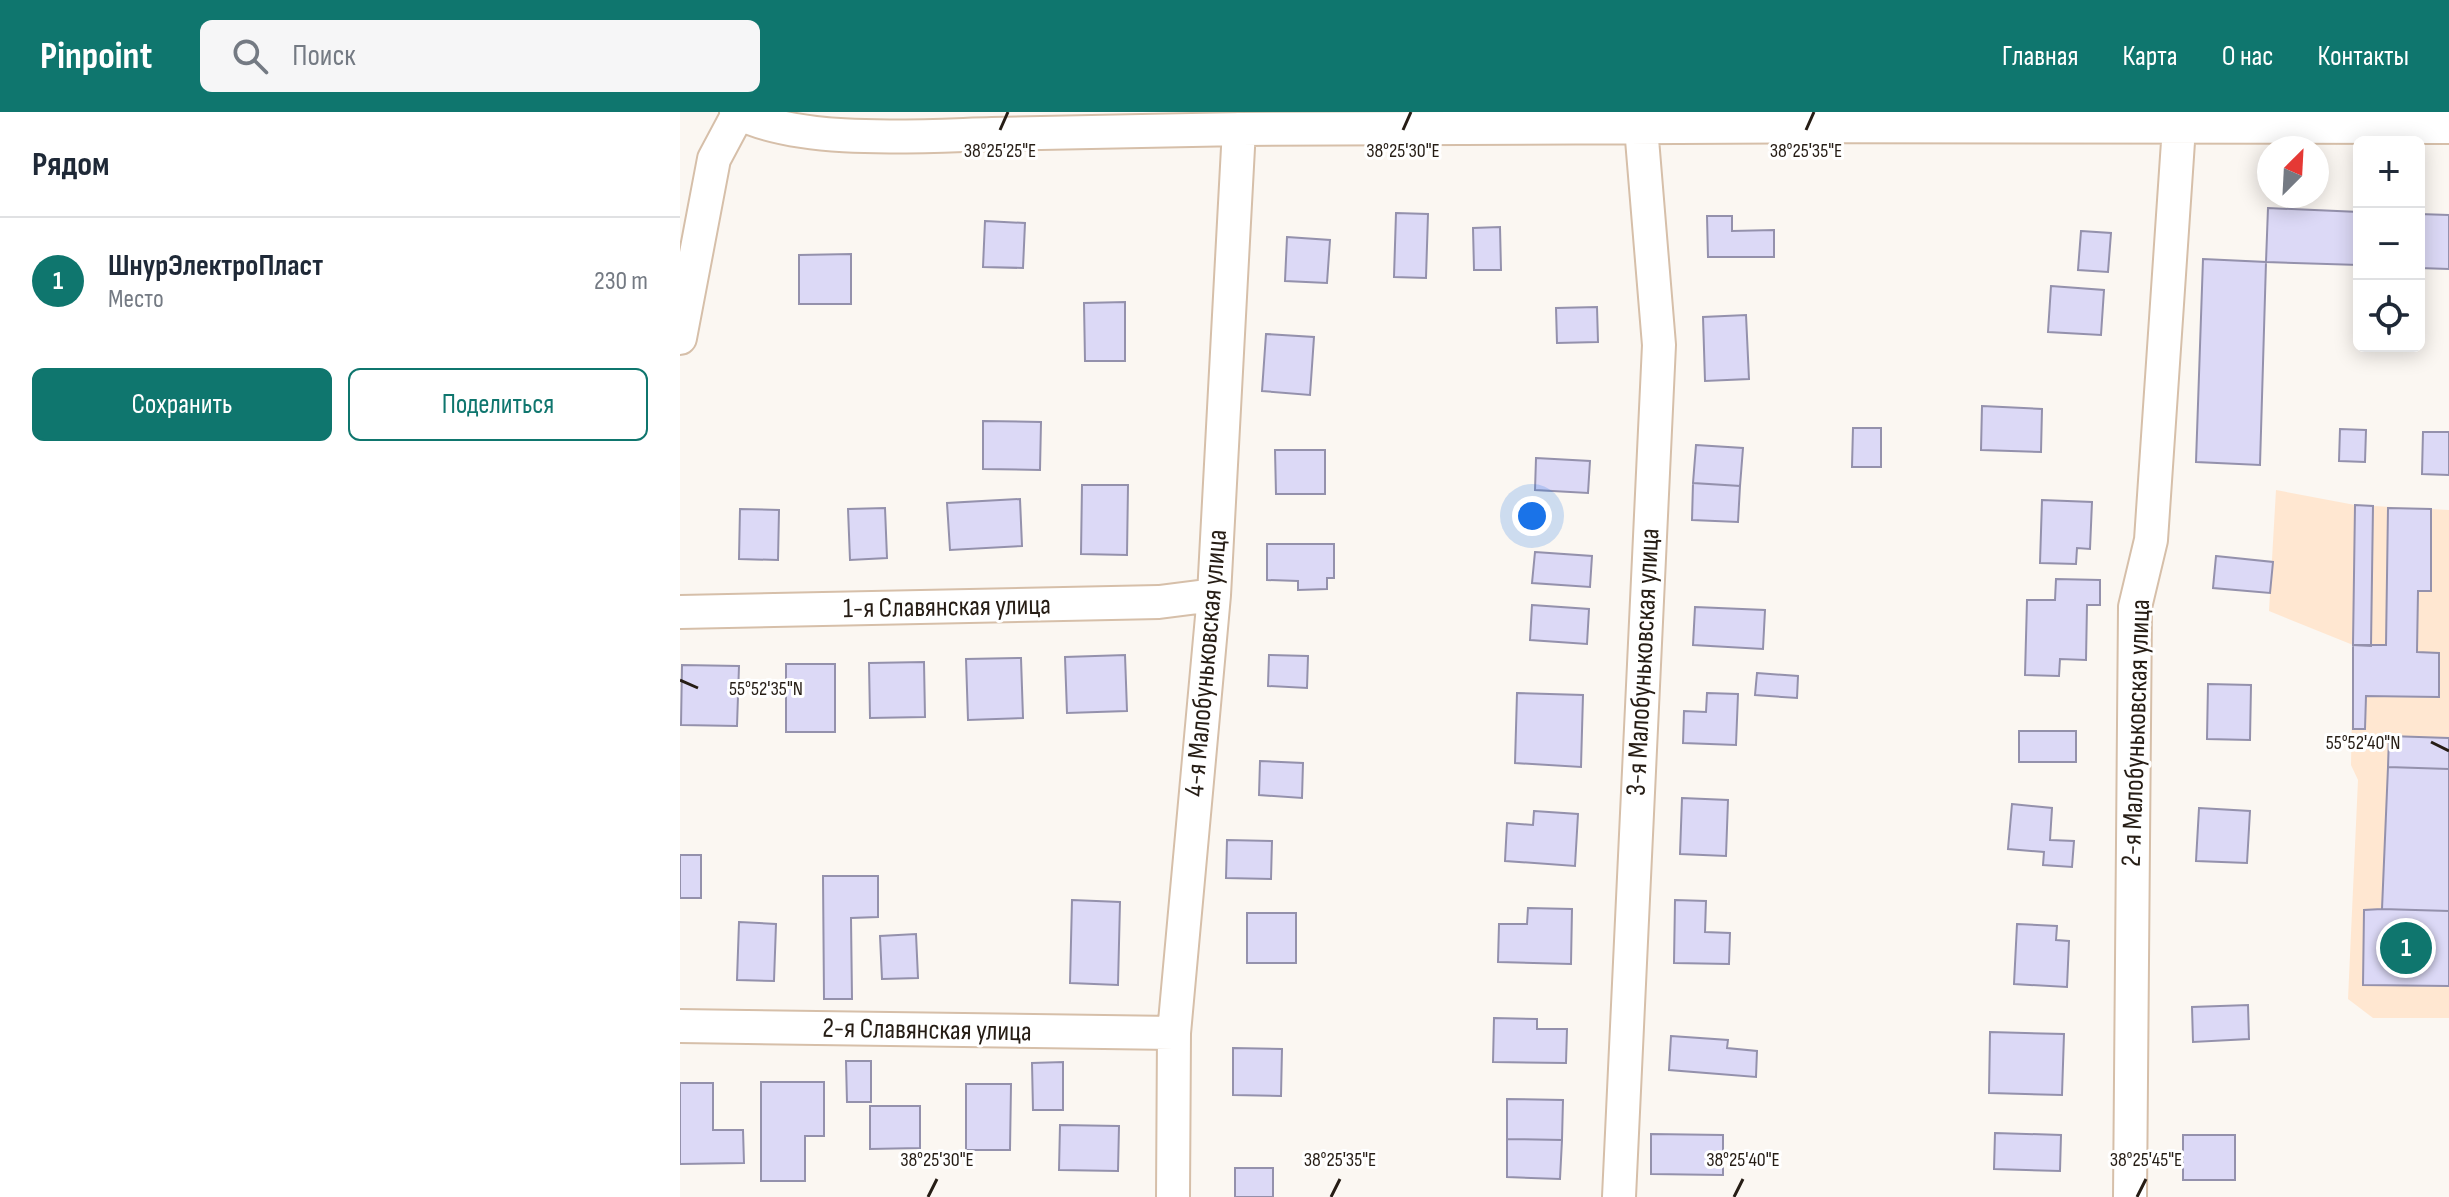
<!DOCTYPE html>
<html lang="ru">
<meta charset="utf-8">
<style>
:root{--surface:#fff;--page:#f6f6f7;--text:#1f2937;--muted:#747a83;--line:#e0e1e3;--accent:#0f766e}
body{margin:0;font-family:"Sofia Sans Condensed",sans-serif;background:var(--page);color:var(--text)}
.controls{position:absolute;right:24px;top:24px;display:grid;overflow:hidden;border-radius:12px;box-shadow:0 4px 20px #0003}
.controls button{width:72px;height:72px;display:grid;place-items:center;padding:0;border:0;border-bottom:2px solid var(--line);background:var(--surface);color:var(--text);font:40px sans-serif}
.compass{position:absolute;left:1577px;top:24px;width:72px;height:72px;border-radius:50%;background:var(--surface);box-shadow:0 4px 20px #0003;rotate:24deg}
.you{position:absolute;left:852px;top:404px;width:28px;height:28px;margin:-20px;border:6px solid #fff;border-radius:50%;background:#1a73e8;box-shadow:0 0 0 12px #1a73e833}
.badge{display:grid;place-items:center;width:52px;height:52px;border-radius:50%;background:var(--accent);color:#fff;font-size:26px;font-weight:700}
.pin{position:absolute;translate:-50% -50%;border:4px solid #fff;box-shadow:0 2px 8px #0006}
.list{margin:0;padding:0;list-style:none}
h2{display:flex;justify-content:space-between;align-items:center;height:104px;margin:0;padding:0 32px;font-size:34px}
h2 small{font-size:26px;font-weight:400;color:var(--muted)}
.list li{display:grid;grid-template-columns:52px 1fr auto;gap:24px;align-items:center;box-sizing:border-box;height:128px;padding:0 32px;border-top:2px solid var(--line)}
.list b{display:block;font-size:30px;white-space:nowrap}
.list p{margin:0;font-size:26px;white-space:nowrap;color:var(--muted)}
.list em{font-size:26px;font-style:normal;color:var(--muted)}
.actions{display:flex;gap:16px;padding:24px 32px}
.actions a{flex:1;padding:18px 0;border:2px solid var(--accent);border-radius:12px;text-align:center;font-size:28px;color:var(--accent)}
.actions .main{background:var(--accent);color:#fff}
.icon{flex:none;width:44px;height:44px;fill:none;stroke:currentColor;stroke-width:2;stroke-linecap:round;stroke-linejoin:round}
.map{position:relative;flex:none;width:1769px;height:1085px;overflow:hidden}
header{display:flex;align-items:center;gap:48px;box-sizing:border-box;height:112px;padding:0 40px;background:var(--accent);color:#fff}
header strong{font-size:38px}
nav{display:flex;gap:44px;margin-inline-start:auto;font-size:28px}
.search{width:560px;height:72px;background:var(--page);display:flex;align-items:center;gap:20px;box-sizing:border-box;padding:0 28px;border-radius:12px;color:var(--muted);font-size:30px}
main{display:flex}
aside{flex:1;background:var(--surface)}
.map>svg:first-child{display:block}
</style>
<header>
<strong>Pinpoint</strong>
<div class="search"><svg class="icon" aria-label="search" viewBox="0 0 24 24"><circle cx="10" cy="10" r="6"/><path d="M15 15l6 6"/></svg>Поиск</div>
<nav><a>Главная</a><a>Карта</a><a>О нас</a><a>Контакты</a></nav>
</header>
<main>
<aside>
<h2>Рядом<small></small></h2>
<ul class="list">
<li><span class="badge">1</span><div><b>ШнурЭлектроПласт</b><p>Место</p></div><em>230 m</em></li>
</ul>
<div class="actions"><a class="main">Сохранить</a><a>Поделиться</a></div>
</aside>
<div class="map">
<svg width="1769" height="1085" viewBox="0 0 1769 1085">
<rect width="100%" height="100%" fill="#fbf7f2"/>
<path fill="#ffe7d1" d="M1596 378 1675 393 1769 398V906H1693L1668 887 1678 668 1671 653 1673 533 1589 499Z"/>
<path fill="#dcd9f6" stroke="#9491ac" stroke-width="2" d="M1588 96 1679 100V153L1586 150Z
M716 101 748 102 746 166 714 165Z
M1739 102 1769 103V157L1739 156Z
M1027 104H1052V119L1094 118V145H1028Z
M305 109 345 111 343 156 303 155Z
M820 115 821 158H794L793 116Z
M1401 119 1431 121 1428 160 1398 158Z
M607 125 650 128 647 171 605 169Z
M171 142V192H119V143Z
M1523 147 1586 150 1580 353 1516 350Z
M1371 174 1424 178 1421 223 1368 220Z
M445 190V249H405L404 191Z
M917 195 918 230 877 231 876 196Z
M1066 203 1069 267 1025 269 1023 205Z
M586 222 634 225 630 283 582 279Z
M1302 294 1362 297 1361 340 1301 338Z
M303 309 361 310 360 358 303 357Z
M1173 316H1201V355H1172Z
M1660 317 1686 318 1685 350 1659 349Z
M1743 320H1769V363L1742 362Z
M1016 333 1063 336 1060 374 1013 371Z
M595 338H645V382H596Z
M856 346 910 349 908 381 855 378Z
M1013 371 1060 374 1058 410 1012 408Z
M402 373H448L447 443 401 442Z
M340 387 342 434 270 438 267 391Z
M1362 388 1412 390 1410 437 1397 436 1396 452 1360 451Z
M1675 393 1693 394 1691 534 1673 533Z
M205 396 207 446 170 448 168 397Z
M1708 396 1751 397V479H1738L1737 540 1759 541V585L1686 584 1685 617H1673V533H1706Z
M60 397 99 398 98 448 59 447Z
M587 432H654V466H647V477L618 478V469L587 468Z
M855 440 912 444 910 475 852 471Z
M1536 444 1593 450 1590 481 1533 476Z
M1376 467 1420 468V493H1407L1406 548 1380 547 1379 564 1345 563 1347 488H1375Z
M852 493 909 497 907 532 850 528Z
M1015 495 1085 498 1083 537 1013 533Z
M445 543 447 599 387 601 385 545Z
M589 543 628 544 627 576 588 574Z
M341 546 343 606 288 608 286 547Z
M244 550 245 605 190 606 189 551Z
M106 552H155V620H106Z
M2 553 59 554 57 614 1 613Z
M1077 561 1118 564 1117 586 1075 583Z
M1528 572 1571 573 1570 628 1527 627Z
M837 581 903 583 901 655 835 651Z
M1027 581 1058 582 1056 633 1003 631 1004 599 1026 600Z
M1339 619H1396V650H1339Z
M1709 624 1769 626V657L1708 655Z
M580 649 623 651 622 686 579 683Z
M1708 655 1769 657V799L1702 797Z
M1002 686 1048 688 1046 744 1000 742Z
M1332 692 1372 696 1370 728 1394 729 1392 755 1363 753 1364 740 1328 737Z
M1519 696 1570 699 1567 751 1516 749Z
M854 699 898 702 895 754 825 749 827 711 853 713Z
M547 728 592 729 591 767 546 766Z
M0 743H21V786H0Z
M143 764H198V805L171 806 172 887H144Z
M392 788 440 790 438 873 390 871Z
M995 788 1026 789 1025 820 1050 821 1049 852 994 851Z
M848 796 892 797 891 852 818 850 819 812H847Z
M1702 797 1769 799V874L1683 873 1684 798Z
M567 801H616V851H567Z
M59 810 96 812 94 869 57 868Z
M1337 812 1377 814 1376 828 1389 829 1387 875 1334 872Z
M236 822 238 866 202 867 200 824Z
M1568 893 1569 927 1513 930 1512 895Z
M814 906 857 907V917H887L886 951 813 950Z
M1310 920 1384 922 1382 983 1309 981Z
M991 924 1048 928 1047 936 1077 939 1076 965 989 958Z
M553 936 602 937 601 984 553 983Z
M166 949H191V990H167Z
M383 950V998H353L352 951Z
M81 970H144V1024H125V1069H81Z
M0 971H33V1018H63L64 1051 0 1052Z
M286 972H331L330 1038H286Z
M827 987 883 988 882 1028 827 1027Z
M190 994H240V1036L190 1037Z
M380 1013 439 1014 438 1059 379 1058Z
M1315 1021 1381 1023 1380 1059 1314 1057Z
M971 1022 1043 1023V1063L971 1062Z
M1503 1023H1555V1068H1503Z
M827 1027 882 1028 880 1067 827 1065Z
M555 1056H593V1085H555Z"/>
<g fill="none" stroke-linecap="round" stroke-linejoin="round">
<defs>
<path id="minor" d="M56 0C121 33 238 24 312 22 395 20 478 18 562 17 964 13 1367 14 1769 15
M0 226 34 47 58 2
M0 500 479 490 534 483
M0 914 494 921
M493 1085 494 921 534 483 559 17
M939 1085 979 233 961 15
M1450 1085 1455 495 1471 428 1499 15"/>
</defs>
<use href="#minor" stroke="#d6bfa9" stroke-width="36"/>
<use href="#minor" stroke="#fff" stroke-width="32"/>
</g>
<path fill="none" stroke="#261d15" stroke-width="3" d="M320 18 328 0M723 18 731 0M1126 18 1134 0M0 568 18 576M1751 630 1769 639M248 1085 257 1067M651 1085 660 1067M1054 1085 1063 1067M1457 1085 1466 1067"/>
<g text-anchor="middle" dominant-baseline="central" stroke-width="6" stroke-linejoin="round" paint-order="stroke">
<g font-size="28" fill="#261d15" stroke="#fff">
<text transform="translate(267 495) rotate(-1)">1-я Славянская улица</text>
<text transform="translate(963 550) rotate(-87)">3-я Малобуньковская улица</text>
<text transform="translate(526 551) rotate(-85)">4-я Малобуньковская улица</text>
<text transform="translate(1456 621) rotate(-88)">2-я Малобуньковская улица</text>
<text transform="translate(247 918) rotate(1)">2-я Славянская улица</text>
</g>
</g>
<g font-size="20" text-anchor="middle" fill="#261d15" stroke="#fff" stroke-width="6" stroke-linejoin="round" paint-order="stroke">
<text x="723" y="45">38°25'30"E</text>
<text x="1126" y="45">38°25'35"E</text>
<text x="320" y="45">38°25'25"E</text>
<text x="86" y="583">55°52'35"N</text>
<text x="1683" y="637">55°52'40"N</text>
<text x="257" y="1054">38°25'30"E</text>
<text x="660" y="1054">38°25'35"E</text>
<text x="1063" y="1054">38°25'40"E</text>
<text x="1466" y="1054">38°25'45"E</text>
</g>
</svg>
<div class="controls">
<button>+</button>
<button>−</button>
<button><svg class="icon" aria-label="locate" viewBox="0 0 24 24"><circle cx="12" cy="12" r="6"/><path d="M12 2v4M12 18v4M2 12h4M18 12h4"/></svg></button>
</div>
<svg class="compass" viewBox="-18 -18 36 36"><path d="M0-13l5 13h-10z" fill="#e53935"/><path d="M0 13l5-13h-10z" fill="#747a83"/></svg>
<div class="you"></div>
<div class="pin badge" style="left:1726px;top:836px">1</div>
</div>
</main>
